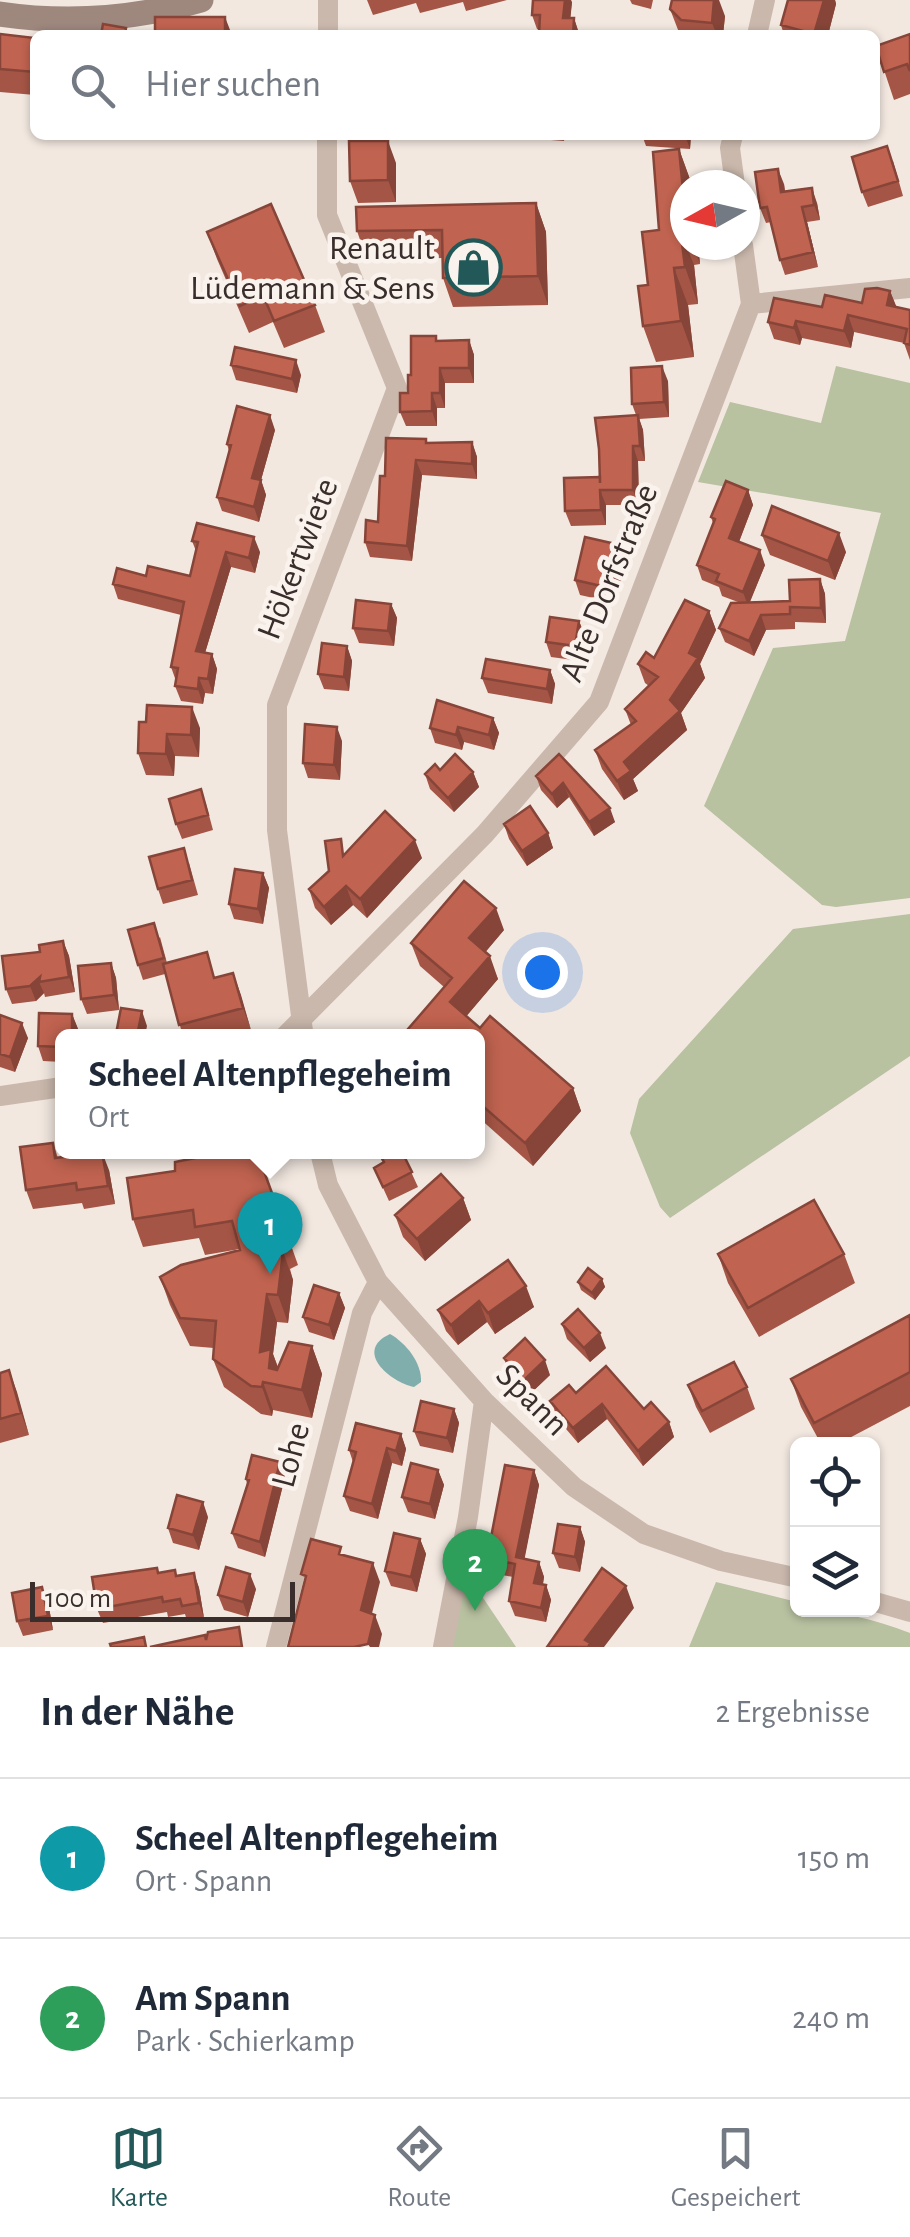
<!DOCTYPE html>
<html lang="de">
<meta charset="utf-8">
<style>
:root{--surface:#fff;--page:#f2f2f3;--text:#1f2937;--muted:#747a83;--line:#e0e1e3;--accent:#225958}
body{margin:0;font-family:"Alegreya Sans",sans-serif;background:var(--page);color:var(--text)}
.controls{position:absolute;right:30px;bottom:30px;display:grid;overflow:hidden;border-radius:15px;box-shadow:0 2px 8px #0004}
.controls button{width:90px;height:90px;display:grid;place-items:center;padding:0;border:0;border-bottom:2px solid var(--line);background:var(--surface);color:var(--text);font:50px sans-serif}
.compass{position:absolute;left:670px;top:170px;width:90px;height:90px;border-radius:50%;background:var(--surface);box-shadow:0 2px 8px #0004;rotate:262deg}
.scale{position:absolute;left:30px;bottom:25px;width:265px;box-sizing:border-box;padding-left:10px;border:5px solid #392e2b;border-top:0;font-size:28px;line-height:35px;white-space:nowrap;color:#392e2b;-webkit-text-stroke:8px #faf3ed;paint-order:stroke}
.you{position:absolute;left:542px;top:972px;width:35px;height:35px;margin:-25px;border:8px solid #fff;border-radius:50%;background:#1a73e8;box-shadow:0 0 0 15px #1a73e833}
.badge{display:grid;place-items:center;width:65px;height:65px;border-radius:50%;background:var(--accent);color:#fff;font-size:32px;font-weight:700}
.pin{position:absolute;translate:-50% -82px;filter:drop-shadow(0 2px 5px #0008)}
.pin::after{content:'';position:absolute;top:52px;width:35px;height:30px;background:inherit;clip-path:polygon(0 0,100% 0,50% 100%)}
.popup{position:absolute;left:55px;top:1029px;width:430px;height:130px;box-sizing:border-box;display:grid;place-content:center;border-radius:15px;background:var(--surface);filter:drop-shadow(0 2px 8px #0005);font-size:32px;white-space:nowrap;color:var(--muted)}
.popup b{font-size:38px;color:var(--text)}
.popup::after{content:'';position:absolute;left:50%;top:100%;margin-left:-20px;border:20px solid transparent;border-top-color:var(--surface)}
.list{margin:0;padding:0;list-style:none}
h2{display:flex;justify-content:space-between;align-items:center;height:130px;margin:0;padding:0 40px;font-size:42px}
h2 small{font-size:32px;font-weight:400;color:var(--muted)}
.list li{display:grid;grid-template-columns:65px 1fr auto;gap:30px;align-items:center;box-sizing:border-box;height:160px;padding:0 40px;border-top:2px solid var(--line)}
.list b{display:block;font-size:38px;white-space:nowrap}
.list p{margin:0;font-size:32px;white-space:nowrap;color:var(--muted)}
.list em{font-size:32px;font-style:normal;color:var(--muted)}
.icon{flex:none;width:55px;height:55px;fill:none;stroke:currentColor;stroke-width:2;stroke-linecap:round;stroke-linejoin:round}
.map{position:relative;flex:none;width:910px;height:1647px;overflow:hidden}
.search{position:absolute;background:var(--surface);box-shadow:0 2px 8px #0004;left:30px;right:30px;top:30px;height:110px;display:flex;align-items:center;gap:25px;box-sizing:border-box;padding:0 35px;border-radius:15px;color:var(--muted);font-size:38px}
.sheet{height:450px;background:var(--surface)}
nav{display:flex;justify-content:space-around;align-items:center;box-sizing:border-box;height:140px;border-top:2px solid var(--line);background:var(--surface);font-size:28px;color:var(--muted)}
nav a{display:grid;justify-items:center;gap:5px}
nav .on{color:var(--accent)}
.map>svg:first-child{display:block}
</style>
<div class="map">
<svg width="910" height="1647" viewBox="0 0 910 1647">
<rect width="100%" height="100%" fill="#f2e8e0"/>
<path fill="#b8c1a0" d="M836 366 910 383V898L836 907 822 905 704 806 773 648 845 641 881 513 698 482 730 402 821 423Z
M910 914V1056L670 1218 660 1207 630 1133 639 1099 793 929Z
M467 1574 516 1647H451Z
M716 1582 797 1602 798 1610C836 1610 874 1619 910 1633V1647H689Z"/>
<path fill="#80aead" d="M390 1334C406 1343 422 1363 421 1382L414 1387C390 1382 353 1351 390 1334Z"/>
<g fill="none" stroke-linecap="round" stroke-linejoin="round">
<path stroke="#cab8ac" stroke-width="20" d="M328 35V0
M757 35 765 0
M733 135 730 148 735 185
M751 304 910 288
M303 1031 277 830V705L397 388 327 215V135
M285 1036 485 834 599 702 751 304 743 245
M0 1096 62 1087
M320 1152 328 1185 378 1282 484 1401 574 1487 644 1534 721 1561 798 1578
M872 1601 910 1612
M276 1647 362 1313 378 1282
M443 1647 468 1517 484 1401"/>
<path stroke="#9e877d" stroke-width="25" d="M0 14C68 24 135 19 201 0"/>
</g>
<path fill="#a55545" d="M367 0H507L466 11 463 2 420 13 416 3 373 15Z
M630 0H653L651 9 632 4Z
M788 0H835L836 4 828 35H784L781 25Z
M572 2 570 18H574L579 35H539V30L537 29 532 15Z
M670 9 725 16 723 35H680Z
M0 34 35 38V95L0 92Z
M910 34V94L894 100 876 46Z
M123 135H147L148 139Z
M536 135H565L564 141 538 139Z
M642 135H691L690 149 646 146Z
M679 149 692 185H685V245H698L700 264 694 265 698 304 688 305 694 357 656 362 643 326 648 285Z
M893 161 903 196 868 207 862 192Z
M396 163V202L358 203 350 181Z
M784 184 785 192 817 203 820 220 807 222 818 267 785 275 780 260 771 222 766 223 760 208Z
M536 203 546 232 548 305 453 307 443 278 442 258 367 260 357 231Z
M207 232 315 305 325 332 284 348 273 322 249 333 217 259Z
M890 291 896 307 910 310V360L904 343 854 332 851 348 802 338 800 345 774 339 768 322 822 307 862 303Z
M436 336 437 341 469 340 474 355V383H445V408H437V426H406L400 412 408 393 411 375Z
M231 365 301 375 297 393 236 380Z
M668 381 669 417 639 419 643 430 645 461H638L639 505H606V525L571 526 565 511 600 478 636 415 632 404Z
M275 430 261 480 266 495 259 522 222 511 217 497 229 451 227 444Z
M472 442 477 457V479L422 475 412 561 370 557 365 542 378 522 385 476 427 443Z
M748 490 753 505 739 542 765 565 750 602 790 601 820 579 825 594 826 623 795 622V629L766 630 754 656 725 642 719 628 738 602 722 596 719 587 702 580 697 565 713 523 711 517Z
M762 535 846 552 835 580 770 555Z
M192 541 260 552 255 573 231 567 205 653 212 654 217 669 213 694 205 693 203 704 181 701 175 686 176 681 171 667 181 615 118 599 113 584 146 576H190L196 551Z
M626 560 616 603 580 595 575 580Z
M391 604 397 618 394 646 359 643 353 628Z
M709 611 716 630 700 664 705 678 681 713 687 730 633 779 638 791 624 800 602 769 595 750 631 725 625 709 649 686 645 683 638 664 654 658Z
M579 621 585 636 581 661 551 657 546 642Z
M347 646 352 661 349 691 324 689 318 674Z
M550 670 555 684 552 704 488 693 482 678Z
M493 718 499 733 494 750 464 742 462 750 435 743 430 728Z
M146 722 200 728 199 757 175 756 174 776 146 775 138 753Z
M342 741 340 780 308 778 303 763Z
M559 754 615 822 594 836 569 797 557 808 541 790 536 776Z
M440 770 473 772 479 787 454 812 430 789 425 774Z
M206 804 213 830 182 839 176 824Z
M504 824 548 833 553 848 527 866 509 839Z
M346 853 422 858 367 918 353 905 331 925 315 908 309 889Z
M189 863 198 895 163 904 158 889Z
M263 873 269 888 263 924 234 919 229 904Z
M504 930 485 952 498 979 466 1016 480 1028 573 1088 581 1111 533 1166 478 1117V1036L444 987 420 966 411 943Z
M160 937 167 963 216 978 233 973 251 1030 226 1036H183L165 974 143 980 138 965Z
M63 941 69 956 75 992 45 997 44 993 36 1001 12 1004 6 989 40 952Z
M111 963 116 978 119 1010 87 1014 81 999Z
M72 1014 78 1029 77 1036H62V1062L43 1061 38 1046Z
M0 1015 28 1038 15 1072 0 1067Z
M53 1143 58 1158 109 1170 115 1204 84 1209 82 1203 33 1209 26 1190Z
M258 1152 298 1265 290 1269 293 1280 288 1323 277 1322 273 1354 278 1367 312 1346 322 1374 312 1418 273 1410 272 1416 261 1414 224 1387 213 1359 214 1348 190 1346 170 1305 160 1277 240 1249 205 1255 199 1238 143 1247 133 1219 175 1171Z
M377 1152H402L418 1187 389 1201 374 1168 383 1163Z
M463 1198 471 1220 425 1261 403 1237 395 1215Z
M718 1254H844L855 1283 759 1337 728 1283Z
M508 1260 534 1307 495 1334 487 1322 458 1345 446 1331 438 1310Z
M602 1279 605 1287 595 1300 581 1290 578 1282Z
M339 1293 345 1308 334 1340 309 1332 303 1317Z
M910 1315V1406L838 1444H821L801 1407 791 1379Z
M562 1324 606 1348 590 1362 567 1339Z
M504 1358 550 1375 529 1395 509 1373Z
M9 1370 29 1435 0 1443V1373Z
M688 1385 747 1387 755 1409 710 1433 696 1407Z
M576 1393 644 1409 669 1422 674 1437 643 1466 607 1419 578 1443 555 1416 550 1401Z
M454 1409 459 1423 453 1453 420 1446 414 1431Z
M401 1434 406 1449 402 1466 392 1463 378 1519 350 1511 344 1496 353 1462 349 1450Z
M280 1462 285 1477 265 1557 238 1548 232 1533 247 1484 246 1479Z
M438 1470 444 1485 435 1519 408 1512 402 1497Z
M534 1470 539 1485 524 1559 539 1562 544 1577 543 1585H546L551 1600 546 1622 515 1616 509 1601 513 1577 492 1573 487 1558Z
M208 1517 199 1550 173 1543 168 1528Z
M580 1527 585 1542 580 1572 559 1568 553 1553Z
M420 1539 426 1554 417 1592 391 1586 385 1571Z
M159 1573 177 1576 194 1573 199 1588 204 1618 187 1621 185 1614 168 1617 167 1612 103 1623 97 1609Z
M42 1587 48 1602 53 1630 23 1636 17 1621Z
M256 1589 248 1617 224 1610 218 1595Z"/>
<path fill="#864538" d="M565 0H571L572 2 569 33 563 18Z
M710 0H719L725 16 723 35H717L712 23Z
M824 0H835L836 4 828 35H814Z
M225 17 232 35H225Z
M574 18 579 33V35H573Z
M685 135H691L690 149Z
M388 141 396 163V202L388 180Z
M679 149 692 185H685V211Z
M778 169 784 184 787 207 781 192Z
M812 188 817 203 820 220 814 205Z
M536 203 546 232 548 305 538 276Z
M802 207 807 222 818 267 813 252Z
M680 228 685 245H686L694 265 698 304 685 267Z
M693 245H698L700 264Z
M674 268 688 305 694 357 681 321Z
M890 291 897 308 887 305Z
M848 315 854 332 851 348 844 331Z
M796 321 802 338 800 345 794 328Z
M469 340 474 355V383L469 368Z
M296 360 301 375 297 393 292 379Z
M662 366 668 381 669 417 664 402Z
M440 368 445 383V408L440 393Z
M432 393 437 408V426L432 411Z
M270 415 275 430 261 480 266 495 259 522 254 507 252 478Z
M638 415 643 430 645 461 640 446Z
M472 442 477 457V479L472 464Z
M633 446 638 461 639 505 633 490Z
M416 460 422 475 412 561 407 546Z
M600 490 606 505V525L601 510Z
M748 490 753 505 735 552 729 538Z
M839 533 846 552 835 580 828 561Z
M254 537 260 552 255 573 249 558Z
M620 545 626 560 616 603 610 588Z
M760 550 765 565 748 606 743 592Z
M226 552 231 567 201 666 196 651Z
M820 579 825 594 826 623 821 608Z
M391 604 397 618 394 646 388 631Z
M709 611 716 630 700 664 705 678 681 713 687 730 633 779 638 791 624 800 617 781 624 762 670 700Z
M761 615 766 630 754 656 749 641Z
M579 621 585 636 581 661 575 646Z
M347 646 352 661 349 691 344 677Z
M212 654 217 669 213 694 208 679Z
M550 670 555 684 552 704 547 689Z
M199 678 205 693 203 704 198 689Z
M192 707 200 728 199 757 191 735Z
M493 718 499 733 494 750 489 735Z
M337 727 342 741 340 780 334 765Z
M458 727 464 742 462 750 456 735Z
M167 734 175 756 174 776 166 754Z
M473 772 479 787 454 812 448 798Z
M563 783 569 797 557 808 552 794Z
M610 808 615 822 594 836 589 822Z
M548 833 553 848 527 866 522 851Z
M415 840 422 858 367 918 360 899Z
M263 873 269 888 263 924 258 909Z
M346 886 353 905 331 925 324 907Z
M496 908 504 930 478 961 469 938Z
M63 941 69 956 75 992 69 977Z
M490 956 498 979 459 1025 450 1002Z
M111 963 116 978 119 1010 114 995Z
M233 973 241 995 251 1030 243 1008Z
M40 977 39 982 44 993 36 1001 30 986Z
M142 1011 147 1026 145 1036H137Z
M72 1014 78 1029 77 1036H72Z
M22 1023 28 1038 15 1072 10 1057Z
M573 1088 581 1111 533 1166 525 1143Z
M102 1152 109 1170 115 1204 108 1186Z
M463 1198 471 1220 425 1261 417 1239Z
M279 1240 293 1280 288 1323 278 1295Z
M602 1279 605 1287 595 1300 592 1293Z
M526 1286 534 1307 495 1334 488 1313Z
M339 1293 345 1308 334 1340 329 1325Z
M267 1294 277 1322 273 1354 281 1377 275 1384 260 1352Z
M479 1301 487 1322 458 1345 451 1325Z
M600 1333 606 1348 590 1362 584 1348Z
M312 1346 322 1374 312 1418 302 1390Z
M545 1360 550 1375 529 1395 524 1380Z
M9 1370 17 1392 29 1435 21 1413Z
M263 1382 273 1410 272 1416 262 1387Z
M602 1404 607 1419 578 1443 573 1428Z
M454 1409 459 1423 453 1453 447 1438Z
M669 1422 674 1437 643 1466 638 1451Z
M401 1434 406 1449 402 1466 396 1451Z
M387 1448 392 1463 378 1519 372 1504Z
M280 1462 285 1477 265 1557 260 1542Z
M438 1470 444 1485 435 1519 430 1504Z
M534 1470 539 1485 522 1572 516 1557Z
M203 1502 208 1517 199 1550 193 1535Z
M580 1527 585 1542 580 1572 575 1557Z
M420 1539 426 1554 417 1592 411 1577Z
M539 1562 544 1577 540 1598 534 1583Z
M373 1563 380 1582 368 1629 361 1610Z
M194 1573 199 1588 204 1618 199 1603Z
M250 1574 256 1589 248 1617 243 1602Z
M546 1585 551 1600 546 1622 541 1608Z
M626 1586 634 1608 604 1647H588L585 1640Z
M42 1587 48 1602 53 1630 48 1616Z
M375 1615 382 1634 379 1647H370L368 1644Z"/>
<path fill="#c06350" stroke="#864538" stroke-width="2.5" d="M533 0H565L563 18H574L573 35H539L540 15H532Z
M672 0H714L712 23 681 20 670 9Z
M788 0H824L814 34 781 25Z
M155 17H225V35H155Z
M103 24 126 28 125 35H101Z
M0 34 35 38V72L0 69Z
M910 34V71L907 64 884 72 876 46Z
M349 141H388V180L350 181Z
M887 146 898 181 862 192 852 157Z
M679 149 685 211V227L680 228 685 267 674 268 681 321 643 326 638 286 648 285 642 232 659 230 653 152Z
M778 169 781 192 812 188 814 205 802 207 813 252 780 260 767 207 760 208 755 172Z
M536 203 538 276 443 278 442 230 357 231 356 207Z
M271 204 315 305 274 321 263 295 240 306 207 232Z
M877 288 890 291 887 305 910 310V345L904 343 907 329 848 315 844 331 796 321 794 328 768 322 774 298 822 307 825 295 862 303 865 289Z
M411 336H436V341L469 340V368H440V393H432V411L400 412V393H408V375H411Z
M235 347 296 360 292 379 231 365Z
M662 366 664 402 632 404 631 368Z
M237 406 270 415 252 478 261 480 254 507 217 497 231 445 227 444Z
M638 415 640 446H633V490H600L601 510 565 511 564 478 600 477V483L599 449 595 418Z
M386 438 426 439V443L472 442V464L416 460 407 546 365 542 366 520 378 522 380 476H385Z
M726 481 748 490 729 538 760 550 743 592 716 581 719 574 697 565 715 519 711 517Z
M772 506 839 533 828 561 762 535Z
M197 523 254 537 249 558 226 552 196 651 212 654 208 679 199 678 198 689 175 686 178 668 171 667 184 602 113 584 117 568 146 576 148 566 190 576 198 542 192 541Z
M585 537 620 545 610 588 575 580Z
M820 579 821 608 790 607V614L761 615 749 641 719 628 731 603 790 601 789 580Z
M356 600 391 604 388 631 353 628Z
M685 600 709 611 689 653 698 658 670 700 680 711 624 762 631 771 617 781 595 750 636 721 625 709 658 677 638 664 646 652 654 658Z
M550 617 579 621 575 646 546 642Z
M322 643 347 646 344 677 318 674Z
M486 659 550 670 547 689 482 678Z
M437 700 493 718 489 735 458 727 456 735 430 728Z
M147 705 192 707 191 735 167 734 166 754 138 753 139 722H146Z
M305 724 337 727 334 765 303 763Z
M455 754 473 772 448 798 425 774 435 764 440 770Z
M559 754 610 808 589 822 563 783 552 794 536 776Z
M201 789 208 815 176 824 169 799Z
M530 806 548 833 522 851 504 824Z
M385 811 415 840 360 899 346 886 324 907 309 889 329 871 325 841 341 839 343 856Z
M184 848 192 880 158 889 149 857Z
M235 869 263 873 258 909 229 904Z
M464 881 496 908 469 938 490 956 450 1002 480 1028 490 1016 573 1088 525 1143 478 1102V1036H402L452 978 411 943Z
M154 923 164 958 138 965 128 930Z
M63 941 69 977 39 982 40 977 30 986 6 989 2 956 40 952 39 945Z
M207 952 214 978 233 973 243 1008 179 1025 163 964Z
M111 963 114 995 81 999 78 966Z
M121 1008 142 1011 137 1036 116 1034Z
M39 1013 72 1014V1036H62V1047L38 1046Z
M0 1015 22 1023 10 1057 0 1054Z
M53 1143 55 1158 102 1152 108 1186 77 1190 76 1183 26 1190 20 1147Z
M209 1152H257L288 1237 279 1240 283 1252 278 1295 267 1294 260 1352 271 1349 269 1368 277 1370 289 1342 312 1346 302 1390 263 1382 262 1387 251 1386 213 1359 216 1321 180 1318 160 1277 181 1265 240 1250 232 1221 195 1227 193 1210 133 1219 127 1178 175 1171V1162L210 1155Z
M379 1152H402L412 1172 383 1187 374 1168 384 1162Z
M441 1174 463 1198 417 1239 395 1215Z
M814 1200 844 1254 748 1308 718 1254Z
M508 1260 526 1286 488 1313 479 1301 451 1325 438 1310Z
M588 1268 602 1279 592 1293 578 1282Z
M314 1285 339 1293 329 1325 303 1317Z
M578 1309 600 1333 584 1348 562 1324Z
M910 1315V1372L814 1423 791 1379Z
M525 1338 545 1360 524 1380 504 1358Z
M734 1362 747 1387 702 1411 688 1385Z
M606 1366 644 1409 651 1402 669 1422 638 1451 602 1404 573 1428 550 1401 569 1385 576 1393Z
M9 1370 21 1413 0 1419V1373Z
M421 1401 454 1409 447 1438 414 1431Z
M356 1423 401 1434 396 1451 387 1448 372 1504 344 1496 356 1452 349 1450Z
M252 1455 280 1462 260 1542 232 1533 249 1480 246 1479Z
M411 1463 438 1470 430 1504 402 1497Z
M505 1465 534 1470 516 1557 539 1562 534 1583 546 1585 541 1608 509 1601 515 1564 487 1558Z
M177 1495 203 1502 193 1535 168 1528Z
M558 1524 580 1527 575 1557 553 1553Z
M394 1533 420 1539 411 1577 385 1571Z
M311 1539 341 1547 339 1554 373 1563 361 1610 375 1615 368 1644 354 1647H288L306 1576 301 1574Z
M226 1567 250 1574 243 1602 218 1595Z
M157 1568 158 1573 175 1570 176 1576 194 1573 199 1603 182 1606 180 1599 163 1602 162 1597 97 1609 92 1577Z
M602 1568 626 1586 585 1640 590 1643 588 1647H547Z
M42 1587 48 1616 17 1621 12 1593Z
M239 1627 242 1647H150L205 1635 206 1640 208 1632Z
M144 1637 146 1647H111L110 1644Z"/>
<defs>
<symbol id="shop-ring" viewBox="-11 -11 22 22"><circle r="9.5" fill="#faf3ed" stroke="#225958" stroke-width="1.5"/><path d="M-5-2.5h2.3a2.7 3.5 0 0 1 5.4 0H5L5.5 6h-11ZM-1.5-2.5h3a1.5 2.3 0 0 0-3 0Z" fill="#225958"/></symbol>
</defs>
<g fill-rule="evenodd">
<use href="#shop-ring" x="442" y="236" width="63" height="63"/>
</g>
<g text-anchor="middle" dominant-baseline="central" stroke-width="9" stroke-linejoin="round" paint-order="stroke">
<g font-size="35" fill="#392e2b" stroke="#faf3ed" text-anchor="end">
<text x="435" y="248">Renault<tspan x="435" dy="40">Lüdemann &amp; Sens</tspan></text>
</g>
<g font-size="35" fill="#392e2b" stroke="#faf3ed">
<text transform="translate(298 559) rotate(-69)">Hökertwiete</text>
<text transform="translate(609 583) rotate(-68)">Alte Dorfstraße</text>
<text transform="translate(532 1400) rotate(45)">Spann</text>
<text transform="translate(291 1455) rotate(-75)">Lohe</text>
</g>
</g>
</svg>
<div class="controls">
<button><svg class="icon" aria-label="locate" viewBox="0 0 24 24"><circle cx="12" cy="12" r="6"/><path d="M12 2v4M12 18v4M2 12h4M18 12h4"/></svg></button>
<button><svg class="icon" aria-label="layers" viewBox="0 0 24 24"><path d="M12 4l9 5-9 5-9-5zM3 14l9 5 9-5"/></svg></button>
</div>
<svg class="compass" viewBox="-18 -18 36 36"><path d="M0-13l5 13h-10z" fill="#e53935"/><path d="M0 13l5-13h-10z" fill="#747a83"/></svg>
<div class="scale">100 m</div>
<div class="you"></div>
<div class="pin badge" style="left:270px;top:1274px;background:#0f9aa8">1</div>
<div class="popup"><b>Scheel Altenpflegeheim</b>Ort</div>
<div class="pin badge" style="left:475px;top:1611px;background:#2e9e5b">2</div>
<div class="search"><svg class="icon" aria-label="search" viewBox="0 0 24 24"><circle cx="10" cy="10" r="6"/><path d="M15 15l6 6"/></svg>Hier suchen</div>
</div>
<section class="sheet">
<h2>In der Nähe<small>2 Ergebnisse</small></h2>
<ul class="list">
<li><span class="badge" style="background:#0f9aa8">1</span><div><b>Scheel Altenpflegeheim</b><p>Ort · Spann</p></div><em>150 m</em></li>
<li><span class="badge" style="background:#2e9e5b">2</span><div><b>Am Spann</b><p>Park · Schierkamp</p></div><em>240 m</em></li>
</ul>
</section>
<nav>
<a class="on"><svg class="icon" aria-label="map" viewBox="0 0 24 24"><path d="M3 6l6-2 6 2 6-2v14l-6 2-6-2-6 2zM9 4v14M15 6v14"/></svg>Karte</a>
<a><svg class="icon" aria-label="directions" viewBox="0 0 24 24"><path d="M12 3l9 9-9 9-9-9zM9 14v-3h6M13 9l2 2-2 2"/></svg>Route</a>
<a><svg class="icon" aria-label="saved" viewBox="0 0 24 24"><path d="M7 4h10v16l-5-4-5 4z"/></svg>Gespeichert</a>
</nav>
